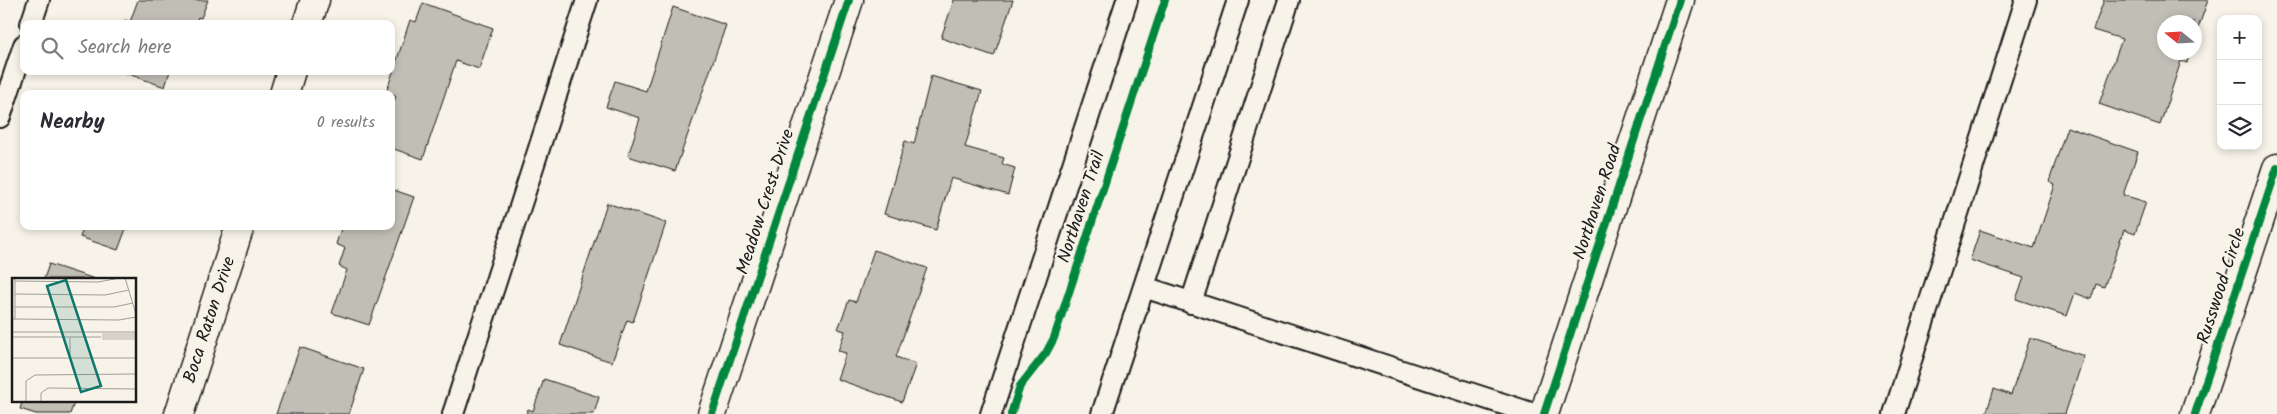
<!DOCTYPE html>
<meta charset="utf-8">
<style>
:root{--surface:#fff;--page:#f2f2f3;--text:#2b2b33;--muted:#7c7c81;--line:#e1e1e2}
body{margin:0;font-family:Kalam,sans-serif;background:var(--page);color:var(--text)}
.controls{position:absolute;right:15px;top:15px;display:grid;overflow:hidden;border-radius:10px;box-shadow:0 2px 8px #0003}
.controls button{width:45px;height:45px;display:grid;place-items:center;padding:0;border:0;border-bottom:1px solid var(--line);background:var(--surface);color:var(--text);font:25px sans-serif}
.compass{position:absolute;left:2157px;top:15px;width:45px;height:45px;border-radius:50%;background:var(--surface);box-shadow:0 2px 8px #0003;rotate:288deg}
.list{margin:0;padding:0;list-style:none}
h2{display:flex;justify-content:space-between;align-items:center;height:65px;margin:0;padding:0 20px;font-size:21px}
h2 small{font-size:16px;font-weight:400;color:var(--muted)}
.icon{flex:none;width:28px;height:28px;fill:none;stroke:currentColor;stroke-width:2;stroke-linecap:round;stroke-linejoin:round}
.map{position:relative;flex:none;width:2277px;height:414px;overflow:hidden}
.search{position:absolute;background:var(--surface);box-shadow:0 2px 8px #0003;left:20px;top:20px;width:375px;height:55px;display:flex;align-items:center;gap:12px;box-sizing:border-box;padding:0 18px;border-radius:10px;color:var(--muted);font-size:19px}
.panel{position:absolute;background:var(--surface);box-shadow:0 2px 8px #0003;left:20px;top:90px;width:375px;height:140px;border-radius:10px}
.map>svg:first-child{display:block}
</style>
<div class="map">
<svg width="2277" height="414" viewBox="0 0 2277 414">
<rect width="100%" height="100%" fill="#f7f3e8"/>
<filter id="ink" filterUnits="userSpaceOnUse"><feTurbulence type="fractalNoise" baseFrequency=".02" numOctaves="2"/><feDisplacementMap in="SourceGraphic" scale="10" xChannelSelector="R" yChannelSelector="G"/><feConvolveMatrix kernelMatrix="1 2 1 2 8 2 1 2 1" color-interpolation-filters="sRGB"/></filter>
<g filter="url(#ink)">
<path fill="#c0beb5" stroke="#1c1c1c" d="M138 0H208L201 18 198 17 195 24H123L125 20 130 22Z
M954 0H1013L994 56 941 38Z
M2104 0H2208L2194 40V22H2164V52H2190L2187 63 2181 61 2160 125 2099 104 2122 39 2093 30Z
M423 3 493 28 479 69 456 61 423 159 391 148V110L396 96 386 93 410 20 416 22Z
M673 7 726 25 675 171 628 156 640 118 606 107 615 81 646 91Z
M120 71H170L165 87Z
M931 76 982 91 965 147 1004 158 1002 164 1015 168 1008 195 951 178 936 230 884 214 905 141 914 144Z
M2067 127 2138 152 2123 195 2146 202 2135 234 2124 230 2104 287 2096 284 2091 299 2075 293 2067 316 2016 299 2024 278 1970 260 1980 230 2034 248 2055 185 2049 182Z
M391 189 414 197 369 325 332 313 347 270 339 266 345 248 336 244 342 226H391Z
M607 203 666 223 633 322 627 320 612 362 560 345Z
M84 226H127L118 250 80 237Z
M874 250 927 268 896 357 916 364 902 402 837 379 846 353 838 351 845 331 838 329 849 300 856 302Z
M49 264 95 279H44Z
M2030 338 2084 356 2065 414H1986L1994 389 2011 395Z
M300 347 364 369 349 414H276Z
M544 379 599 397 594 414H526L528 409 533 411Z
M23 400H75L70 414H36L20 409Z"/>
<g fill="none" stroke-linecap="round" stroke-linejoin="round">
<defs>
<path id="lane" d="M31 24 39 0
M0 117 24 45
M1144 287 1534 414
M1191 303 1289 0
M453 414 587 0
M991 414 1127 0
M1102 414 1238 0
M1894 414 2026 0"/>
<path id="street" d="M307 24 315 0
M284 94 291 71
M179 414 240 226
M712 414 849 0
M2195 414 2277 168"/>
<path id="secondary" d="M1544 414 1680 0"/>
</defs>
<use href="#lane" stroke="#1c1c1c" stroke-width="24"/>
<use href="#street" stroke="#1c1c1c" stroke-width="31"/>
<use href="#secondary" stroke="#1c1c1c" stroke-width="31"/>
<use href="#lane" stroke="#f7f3e8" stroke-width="20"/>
<use href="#street" stroke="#f7f3e8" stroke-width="28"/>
<use href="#secondary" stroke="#f7f3e8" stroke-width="28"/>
<defs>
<path id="cycleway" d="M712 414 849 0
M1011 414 1020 386 1046 353 1054 338 1165 0
M1544 414 1680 0
M2195 414 2277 168"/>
</defs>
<use href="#cycleway" stroke="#f7f3e8" stroke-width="11"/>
<use href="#cycleway" stroke="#00873e" stroke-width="8"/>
</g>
</g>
<g text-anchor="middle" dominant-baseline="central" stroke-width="4.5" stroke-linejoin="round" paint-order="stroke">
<g font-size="18" fill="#1c1c1c" stroke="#f7f3e8">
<text transform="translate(766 202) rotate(-72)">Meadow Crest Drive</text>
<text transform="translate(1598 202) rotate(-72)">Northaven Road</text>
<text transform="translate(1082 207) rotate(-72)">Northaven Trail</text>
<text transform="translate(2222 286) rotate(-72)">Russwood Circle</text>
<text transform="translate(210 320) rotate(-72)">Boca Raton Drive</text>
</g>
</g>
<g transform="translate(12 278)">
<rect width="124" height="124" fill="#f7f3e8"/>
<path d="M90 55H124V62H90Z" fill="#d7d3cb"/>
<path fill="none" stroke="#9f9d96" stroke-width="1" d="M113 0 124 36M3 3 86 4 108 0M3 16 93 17 117 12M3 29H102L121 25M0 41 107 42 124 39M3 41V0M0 54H124M0 59H89M58 60V80M0 80H124M14 124V103L23 97 124 96M29 124V115L36 110 124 111"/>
<path fill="#0f766e" fill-opacity="0.15" stroke="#0f766e" stroke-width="2.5" d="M54 2 89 108 69 114 35 8Z"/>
<rect width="124" height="124" fill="none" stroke="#1c1c1c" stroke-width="2.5"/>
</g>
</svg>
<div class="controls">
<button>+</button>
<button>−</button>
<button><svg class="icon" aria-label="layers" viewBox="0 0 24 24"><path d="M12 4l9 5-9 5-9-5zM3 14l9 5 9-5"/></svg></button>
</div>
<svg class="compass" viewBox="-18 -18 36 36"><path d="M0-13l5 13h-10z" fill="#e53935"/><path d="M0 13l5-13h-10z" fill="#7c7c81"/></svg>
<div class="search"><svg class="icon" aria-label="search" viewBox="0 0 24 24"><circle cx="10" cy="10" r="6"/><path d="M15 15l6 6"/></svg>Search here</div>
<section class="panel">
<h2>Nearby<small>0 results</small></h2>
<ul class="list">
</ul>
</section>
</div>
